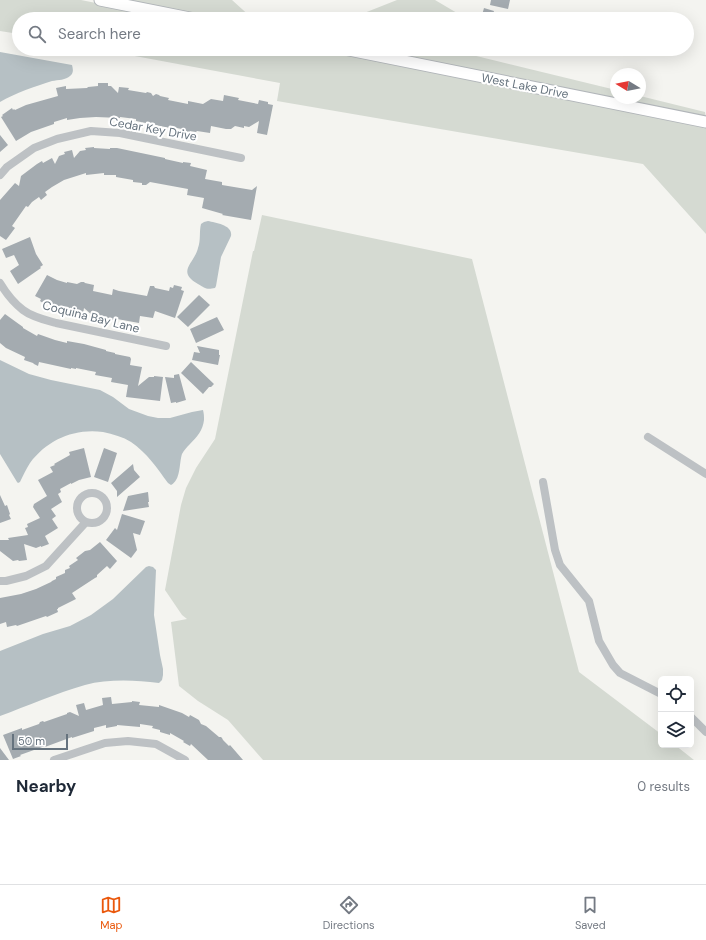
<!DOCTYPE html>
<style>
:root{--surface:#fff;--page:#f6f6f7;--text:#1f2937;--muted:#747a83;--line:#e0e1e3;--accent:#ea580c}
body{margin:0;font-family:"DM Sans",sans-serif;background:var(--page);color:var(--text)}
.controls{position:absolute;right:12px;bottom:12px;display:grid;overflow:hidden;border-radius:6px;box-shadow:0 4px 16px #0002}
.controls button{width:36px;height:36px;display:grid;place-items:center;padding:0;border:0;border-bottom:1px solid var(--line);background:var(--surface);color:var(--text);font:20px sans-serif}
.compass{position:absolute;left:610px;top:68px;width:36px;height:36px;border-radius:50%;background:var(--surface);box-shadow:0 4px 16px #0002;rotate:280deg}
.scale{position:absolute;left:12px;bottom:10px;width:56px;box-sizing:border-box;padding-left:4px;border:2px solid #66737e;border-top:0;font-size:11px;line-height:14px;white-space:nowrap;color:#66737e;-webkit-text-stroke:3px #fff;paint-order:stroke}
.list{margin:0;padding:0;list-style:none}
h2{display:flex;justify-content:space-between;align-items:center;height:52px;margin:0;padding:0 16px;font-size:17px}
h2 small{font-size:13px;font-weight:400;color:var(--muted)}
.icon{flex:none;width:22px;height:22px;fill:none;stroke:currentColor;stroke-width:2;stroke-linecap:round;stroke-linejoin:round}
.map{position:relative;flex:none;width:706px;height:760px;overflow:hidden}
.search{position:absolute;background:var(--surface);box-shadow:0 4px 16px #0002;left:12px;right:12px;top:12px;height:44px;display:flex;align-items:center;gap:10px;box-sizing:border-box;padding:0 14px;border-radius:22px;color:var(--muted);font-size:15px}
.sheet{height:124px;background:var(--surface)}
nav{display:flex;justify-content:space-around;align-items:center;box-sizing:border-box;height:56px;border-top:1px solid var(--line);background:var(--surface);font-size:11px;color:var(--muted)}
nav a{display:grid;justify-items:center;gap:2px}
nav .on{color:var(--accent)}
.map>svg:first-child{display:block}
</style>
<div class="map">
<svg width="706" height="760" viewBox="0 0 706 760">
<rect width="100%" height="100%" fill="#f4f4f0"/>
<path fill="#d5dad2" d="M0 0H81L175 19H19V34L0 31Z
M119 0H232L253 19H214Z
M397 0H435L457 13V19H349Z
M97 49H324L706 126V234L643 164 277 101 280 83Z
M362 49H456V51L616 90V98H640V96L705 112 706 118Z
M262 215 472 259 579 672 661 734V745H675L694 760H263L228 720 198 701 179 686 171 622 187 619 182 615 165 590 181 505 186 488 196 468 215 439 253 251H254Z"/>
<path fill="#b6c0c4" d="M0 52 72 65C73 69 74 73 70 76 66 80 58 80 52 81 36 86 15 93 0 102Z
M208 221C216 223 233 225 231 236L221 257 216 286 215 288C206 290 205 288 198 284 176 271 194 264 198 248 201 240 199 232 201 224L204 222Z
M0 360 29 374 51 380 100 390 113 397 129 409 148 416 158 418H170L192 412 203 410C204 414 204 416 204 420 203 430 197 437 190 444 187 447 184 450 182 454 179 463 181 480 171 485L168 483C157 468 147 453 131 442 123 437 113 434 103 432 74 428 47 440 30 463 26 469 23 476 20 482L18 483 17 482 0 454Z
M149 566 153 567 156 570 154 615 160 655 163 669V675L162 680 159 683C134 680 108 679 85 685 57 693 27 706 0 716V651L43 634 70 626 91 615 113 599 146 567Z"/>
<path fill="#a4abb0" d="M491 0H510L508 9 490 5Z
M484 8 494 11 492 18 482 15Z
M98 83H108V86H111L118 93 119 87 129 88 128 90 146 93 147 92 151 93 153 96 156 94 159 95 160 96 169 98 168 100 188 104V101L203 104 211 99 223 101 224 95 239 98 238 100 258 104 259 100 268 102V104L273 105 267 135 257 133 259 121 249 127 244 126V128L235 126 231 129H226L211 126 210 133 197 131 196 132 190 131V132L182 131V129L171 127 170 128 136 121V119L120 117V118L96 117 80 118 67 120V118L54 122V124L31 132 16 141 1 117 3 116 2 115 12 108 13 110 14 109 15 110 26 105 58 96 56 88 66 86V89L87 88 88 87 98 86Z
M0 135 8 145 0 152Z
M94 147V148L110 149V148H117L165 158V159L183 163V162L191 163 190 166 207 170 205 179 222 182V185L252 190 257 186 251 220 222 215 223 214 202 208 204 198 187 195 188 189 150 182 146 185H142V183L133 182V180L116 177V175H104V173L86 175V173L64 180 52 187 45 192 47 195 41 200 39 197 32 202 28 207 26 206 12 226 15 228 6 240 0 236V200L15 183 19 186 21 176 37 164 42 161 43 163 52 158 55 164 59 156 65 154 64 152 72 150 74 158 80 151 86 150 85 148Z
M30 237 36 254 43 265 40 267 41 268 18 284 10 271 19 265 14 255 6 258 2 249Z
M47 275 57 280 67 283V282L77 284 81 282H84L85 283 94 285 93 291 112 295 113 289 119 291 147 296 150 286H154L155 288 169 291 170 287 173 288 174 285 182 287 181 290 184 291 175 318 155 311 153 318 140 316 139 323 117 319V321L97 317V316L92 315 84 308 83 314 65 309V308L47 303 46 305 40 301 41 299 35 296Z
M199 295 210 305 188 327 177 317Z
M5 314 16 322 23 327V328L37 336 38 334 55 340 67 343V341L84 344 106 350V351L115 353V354L130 357 131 359 130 365 142 367 138 386 149 377H154V376L163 377 160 401 126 397 128 385 111 382 112 378 95 375 96 372 76 368V369L71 368V369L39 362 38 366 34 364 33 363 24 360 25 357 6 348 0 343V320Z
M217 317 224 330 196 343 190 329Z
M197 346 219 350V355H220L218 365 192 360 194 352 200 353Z
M191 362 214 384 211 387H209L203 394 181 373Z
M179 374 186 400 176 403V402L171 403 165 377 174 378V375Z
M84 448 91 477 79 480 71 484V483L60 489 61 492 58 494 62 502 51 509 56 516 52 519 58 528 45 536 49 544 41 547V546L36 548 24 544 27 560 19 561 18 560 13 561 0 551V540H9L8 538 28 535 25 528 28 527 27 524 40 518 33 507 34 504 47 496 38 480 53 472 50 467 55 465 54 464 70 455 69 452Z
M104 448 117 453 108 482 94 477Z
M133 464 134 470 140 477 117 497V491L111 483Z
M148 492 149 502H148L149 507 123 511 128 496Z
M0 495 5 506 7 505 10 514 9 515 11 519 0 523Z
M122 514 145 521 140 535 133 533 137 550 131 558 106 540 115 528 117 530Z
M100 542 117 561 110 569 107 566 97 575V577L95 578 72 593 76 599 58 608V609H57L58 612 47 617 46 616 17 626 16 625 7 627 6 622 0 624V598L21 594 36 589 51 582 52 581 56 579V577L65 573V570L70 568 69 566 78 560 76 558 85 551 90 550Z
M111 697 112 704 132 702V701L140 702 139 705 159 707V705L182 713 189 717 190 715 199 720 201 724 206 726 219 737H221L222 738 223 740 229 746 230 745 243 760H208L191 744 190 746 183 742 184 741 170 733V735L160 732V730L152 728 153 726 140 724V727L117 725V726L106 728V725L94 728V731L72 738V737L53 744 45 747V746L34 750 20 755 21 756 13 759 3 735 22 728V730L39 724 40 722 43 721 44 722 67 714V713L70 712 79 716 76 705 84 703 86 710 103 705 102 698Z
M0 748 9 760H0Z"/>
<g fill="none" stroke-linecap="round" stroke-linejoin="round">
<defs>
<path id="secondary" d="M100 0 195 19
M344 49 706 122"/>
</defs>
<use href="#secondary" stroke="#b2b6ba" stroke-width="13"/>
<path stroke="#bdc1c4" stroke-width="8" d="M0 175 7 167 34 148 57 139 91 131 120 133 241 158
M0 283C6 293 14 303 23 310 32 317 45 320 56 323L166 346
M648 437 706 474
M543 482 555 550 560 565 589 601 599 641 613 665 620 673 661 694
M77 508a15 15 0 1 1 30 0a15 15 0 1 1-30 0Z
M0 581H6L26 576 46 566 86 522
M691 717 706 732
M54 760 105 743 128 741 156 744 185 760"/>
<use href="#secondary" stroke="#fff" stroke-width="11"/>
</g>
<g text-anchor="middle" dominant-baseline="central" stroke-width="4" stroke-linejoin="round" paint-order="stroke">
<g font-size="12" fill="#66737e" stroke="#fff">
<text transform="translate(525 86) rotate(11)">West Lake Drive</text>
<text transform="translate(153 129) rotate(10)">Cedar Key Drive</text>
<text transform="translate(91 317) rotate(14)">Coquina Bay Lane</text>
</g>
</g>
</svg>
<div class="controls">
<button><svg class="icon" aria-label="locate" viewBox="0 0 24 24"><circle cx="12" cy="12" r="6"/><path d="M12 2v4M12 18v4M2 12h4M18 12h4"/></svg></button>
<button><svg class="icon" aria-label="layers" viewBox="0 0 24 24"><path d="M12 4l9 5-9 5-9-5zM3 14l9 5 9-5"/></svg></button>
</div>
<svg class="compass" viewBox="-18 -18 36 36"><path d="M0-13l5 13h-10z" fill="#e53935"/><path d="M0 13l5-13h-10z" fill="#747a83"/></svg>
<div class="scale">50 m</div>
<div class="search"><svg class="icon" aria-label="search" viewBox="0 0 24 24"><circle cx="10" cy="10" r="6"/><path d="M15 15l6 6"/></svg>Search here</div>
</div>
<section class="sheet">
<h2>Nearby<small>0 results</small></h2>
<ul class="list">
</ul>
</section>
<nav>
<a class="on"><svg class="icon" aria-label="map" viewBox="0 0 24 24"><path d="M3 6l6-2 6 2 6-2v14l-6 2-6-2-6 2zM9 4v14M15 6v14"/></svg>Map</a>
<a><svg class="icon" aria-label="directions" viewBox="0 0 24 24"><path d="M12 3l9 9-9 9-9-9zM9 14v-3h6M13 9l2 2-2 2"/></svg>Directions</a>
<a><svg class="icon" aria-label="saved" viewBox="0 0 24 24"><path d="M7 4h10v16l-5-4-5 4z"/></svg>Saved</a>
</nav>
